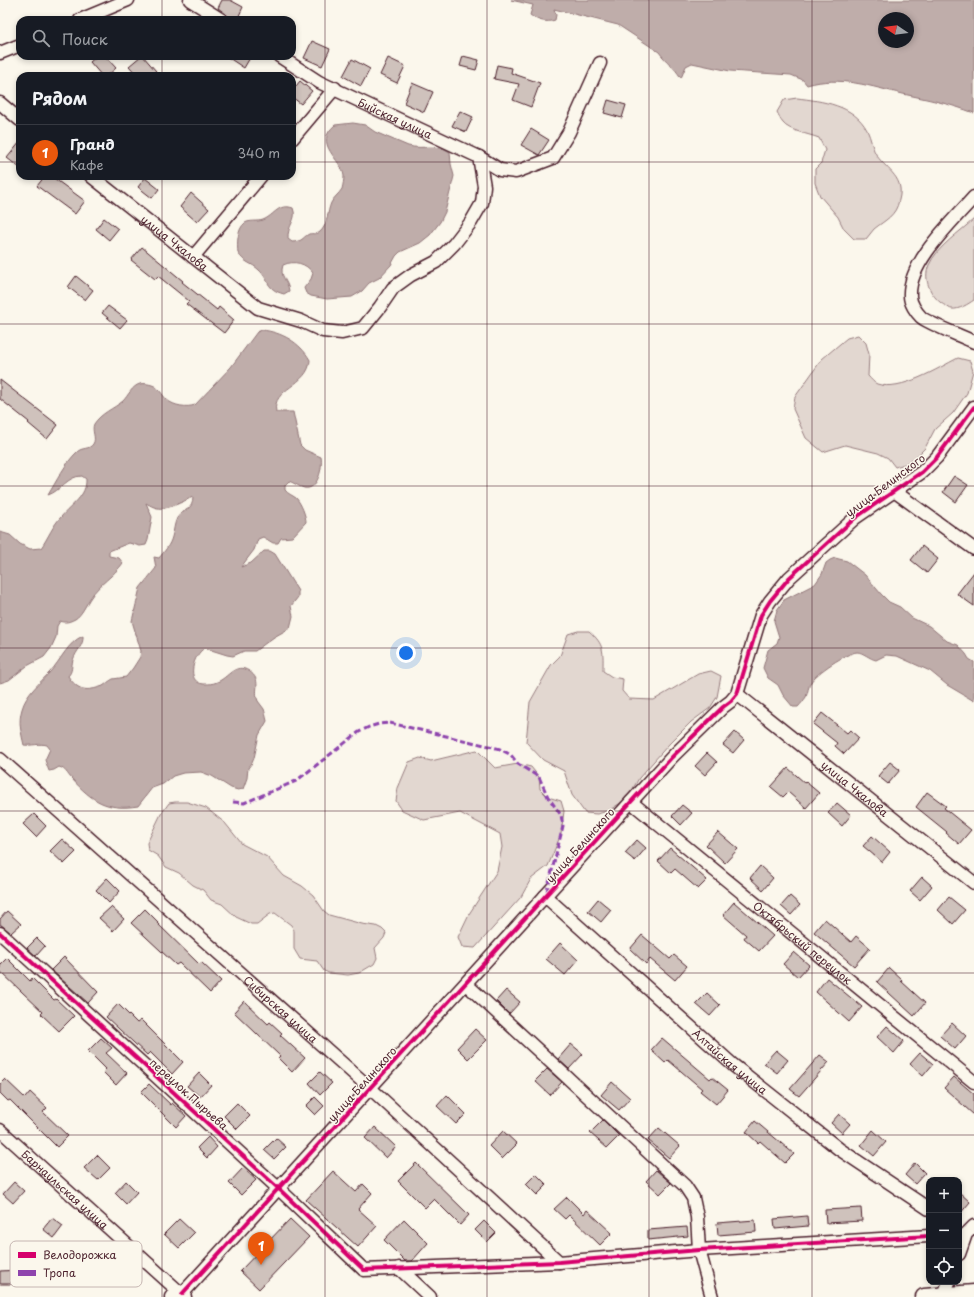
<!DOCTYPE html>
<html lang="ru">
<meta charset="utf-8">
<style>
:root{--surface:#171b24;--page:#242831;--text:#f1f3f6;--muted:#9ea1a6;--line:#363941;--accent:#ea580c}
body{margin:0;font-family:"Playpen Sans",sans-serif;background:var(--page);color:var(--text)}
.controls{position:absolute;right:12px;bottom:12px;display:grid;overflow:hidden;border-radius:8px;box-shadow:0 2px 6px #0003}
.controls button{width:36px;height:36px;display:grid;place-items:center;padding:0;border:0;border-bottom:1px solid var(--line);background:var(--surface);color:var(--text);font:20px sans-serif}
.compass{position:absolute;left:878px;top:12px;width:36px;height:36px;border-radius:50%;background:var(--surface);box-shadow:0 2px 6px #0003;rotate:283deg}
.you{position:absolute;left:406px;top:653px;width:14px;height:14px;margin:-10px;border:3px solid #fff;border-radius:50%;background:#1a73e8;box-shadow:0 0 0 6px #1a73e833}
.badge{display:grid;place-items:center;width:26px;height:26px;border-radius:50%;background:var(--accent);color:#fff;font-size:13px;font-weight:700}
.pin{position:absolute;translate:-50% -33px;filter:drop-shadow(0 1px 2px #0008)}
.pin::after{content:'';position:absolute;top:21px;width:14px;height:12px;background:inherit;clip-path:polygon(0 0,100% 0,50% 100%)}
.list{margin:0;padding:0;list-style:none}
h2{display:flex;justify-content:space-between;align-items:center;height:52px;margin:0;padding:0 16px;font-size:17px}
h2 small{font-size:13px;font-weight:400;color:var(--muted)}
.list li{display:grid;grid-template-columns:26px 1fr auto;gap:12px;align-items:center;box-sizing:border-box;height:56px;padding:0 16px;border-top:1px solid var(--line)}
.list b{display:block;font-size:15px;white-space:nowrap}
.list p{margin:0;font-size:13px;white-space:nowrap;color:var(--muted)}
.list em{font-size:13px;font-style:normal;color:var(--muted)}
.icon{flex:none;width:22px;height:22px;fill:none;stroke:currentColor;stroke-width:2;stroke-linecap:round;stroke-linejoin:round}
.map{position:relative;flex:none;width:974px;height:1297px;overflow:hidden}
.search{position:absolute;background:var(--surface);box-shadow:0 2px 6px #0003;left:16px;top:16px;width:280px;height:44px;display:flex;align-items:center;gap:10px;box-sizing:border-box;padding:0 14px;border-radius:12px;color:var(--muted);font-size:15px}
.panel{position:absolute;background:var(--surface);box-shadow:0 2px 6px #0003;left:16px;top:72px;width:280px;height:108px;border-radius:12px}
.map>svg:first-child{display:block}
</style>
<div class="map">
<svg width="974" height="1297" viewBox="0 0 974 1297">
<rect width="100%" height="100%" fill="#fbf7ec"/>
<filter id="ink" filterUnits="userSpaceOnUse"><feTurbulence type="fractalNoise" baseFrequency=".025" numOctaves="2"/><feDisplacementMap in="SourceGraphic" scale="8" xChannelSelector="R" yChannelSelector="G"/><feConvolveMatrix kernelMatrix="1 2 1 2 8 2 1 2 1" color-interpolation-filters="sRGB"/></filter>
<g filter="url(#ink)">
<path fill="#e2d7d0" stroke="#967b7e" d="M797 98C822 101 854 105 867 130 871 138 872 149 877 156 888 171 905 178 899 200 896 216 885 220 874 229 871 232 869 236 866 239H854L844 229 838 217 820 196 815 183V169L821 163 825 150 819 138C809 134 789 131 783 123 780 120 779 115 777 112L784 100Z
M974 219V300C968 304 959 310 952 309 950 309 948 307 946 306 932 299 922 280 929 265 937 247 960 232 974 219Z
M858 335 866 343 869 354 868 376C871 379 874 383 877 384 901 392 938 368 958 358L970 361 973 371 967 393 953 413 935 429 925 448 917 456 905 464 895 467 888 458 878 453 845 445 823 452 806 438 793 409 795 397 822 359 847 338Z
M578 631H589C605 645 603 651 603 671L612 677 623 679 622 691 629 699 654 700 698 674 711 671 721 676 717 697 710 708 691 722 669 744 639 778 627 799 608 811 597 814 585 813 572 795 564 771 543 760 526 742 530 702 551 665 560 656 568 634Z
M477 750 495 768 518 764 531 767 539 777 540 789 548 797 561 801 564 811 561 834 548 866 531 879 521 897 475 948 462 947 458 937 469 914 497 871 502 847 500 834 460 813 424 820 402 810 396 801 398 788 409 762 420 758 431 761Z
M175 802H187L206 808 225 823 242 844 267 857 284 876 302 886 313 895 324 911 329 915 362 924 376 926 382 929 386 933 384 938 375 948 377 958 374 964 359 973 348 975 329 973 324 971 317 961 300 959 294 949V930L291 925 275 913 270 914 257 924H251L236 917 222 904 211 900 203 890 193 885 179 873 166 867 158 856 148 850 147 843 161 814 169 803Z"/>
<path fill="#bfadaa" stroke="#907477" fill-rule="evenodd" d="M511 0H974V113C951 104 927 99 903 94 872 87 840 75 807 85L803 80 791 75 730 71 692 63 686 66 681 78C674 66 666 62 659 52L618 25 554 9 556 15 555 20C546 23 538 21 530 15L533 5ZM884 18H908V42H884Z
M353 123 365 125 375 132 408 146C423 150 437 143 450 152L451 164 454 176 445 212 440 222 430 235 420 243 400 252 396 256 391 265 379 278 369 283 362 291 352 297 327 299 311 296 306 293 304 288 311 279 313 273C306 263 294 260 283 265 279 277 288 280 289 291L284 294C265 289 270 280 259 270 252 263 244 263 238 253 237 244 237 229 245 223 250 220 257 222 263 220 275 215 278 203 293 208 298 220 287 225 288 239L292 242C295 242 299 241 301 240 304 238 305 236 309 234 313 233 316 235 320 232 328 225 327 212 331 203 333 198 339 194 342 189 343 185 344 180 344 176 342 159 312 144 335 125Z
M262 330C281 332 300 342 310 360 309 386 271 388 276 412H293L300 445 305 450 321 457C323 467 318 491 304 488 300 487 294 483 289 481L285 485V490C288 494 292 495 296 498 301 503 306 516 306 522L292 537 281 538 278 543H273L263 537 258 539 254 550 241 567 251 563 264 551H270L275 554 298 591V597L291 606 293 616 290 628 274 637 255 651H244L233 656 227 655 205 648C193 654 185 683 204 684 208 684 213 684 217 682 228 678 235 662 249 671 263 681 253 689 258 701 260 704 262 706 264 709 265 712 266 717 267 721L259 735 254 758 252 763 248 768 247 778 243 789 238 790 231 788 212 776 201 772 183 773 173 776 163 784 152 788 138 806C107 811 92 801 72 779 67 774 66 769 59 767L54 770 49 771 45 760 50 749 47 745C39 743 32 746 24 745 21 732 18 722 22 709 26 694 40 683 50 672 61 660 68 642 83 636 84 645 76 651 73 660 71 666 73 671 68 676 78 691 86 692 103 686 106 684 109 681 113 679 117 678 122 678 126 677L133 668 140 657 141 651 132 621 140 588 156 568 154 557 159 558C164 552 170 545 172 537 174 531 174 524 177 518 184 508 193 511 193 497 183 501 166 512 154 507 151 506 148 504 146 503L152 517 148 540 146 545 140 546 129 543 109 551V556L119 558 123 563C114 576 99 584 91 597 86 604 82 615 75 619 69 622 66 623 60 621L57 626 56 637 51 648 44 657 27 666 9 680 0 683V532L10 535 20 544 30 549 41 548C48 538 53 525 61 517 71 505 87 496 86 479L82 476C67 476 61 491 48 495 56 482 66 462 77 452 82 447 89 450 93 444 97 438 91 431 94 424 101 413 113 409 123 401 128 396 132 386 140 384 143 383 149 384 152 385 159 387 162 395 167 400 174 406 187 408 195 405L231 367 257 332Z
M835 558 847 561 865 575 881 594 889 602 900 607 912 618 929 626 947 641 958 645 966 654 969 659 974 662V701L947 685 930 671 897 656 886 655 876 660C870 659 863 652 857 652 846 653 816 673 811 682 808 687 808 692 806 697 804 700 801 704 798 707H793L783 695 778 685 768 678 763 668 768 650 777 643 779 637 774 621 777 610 784 600 815 584 822 574 826 563 830 560Z"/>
<path fill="#cfc2bc" stroke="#4a1f2b" d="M222 0H230L243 7 237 20 229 18 226 14 218 8Z
M312 41 330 49 322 66 304 58Z
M97 56H105L116 68 107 76H102L90 62Z
M141 56H143L156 71 150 76H138L129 66Z
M226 56H251L244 68Z
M463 56 479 60 476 70 460 66Z
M388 58 405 66 397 83 380 75Z
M352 59 370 69 361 86 343 76Z
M497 65 512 68 511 73 540 83 531 107 513 100 519 84 494 79Z
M300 81 312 91 301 104 292 97V91Z
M412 83 433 92 424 112 404 103Z
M608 100 626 105 622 118 604 113Z
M460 111 473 117 466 132 452 126Z
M531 129 549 140 539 155 521 145Z
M20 142V168L7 158Z
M45 176H51L85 201 75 214 37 186Z
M145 178 159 189 152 198 138 187Z
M191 193 209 209 197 222 180 207Z
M104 218 118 229 109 240 96 229Z
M142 247 183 281 182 282 217 310 219 307 234 320 224 333 186 304 189 301 158 276 155 279 131 260Z
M76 276 93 290 85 300 68 287Z
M108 306 127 320 120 328 102 313Z
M0 380 58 425 47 439 28 423 29 422 0 399Z
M954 476 968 485 956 502 943 492Z
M922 546 938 559 927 573 911 560Z
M974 572V606L957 594Z
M822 713 847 733 850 730 859 738 844 754 835 746 837 743 813 724Z
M735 732 744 740 733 753 723 745Z
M707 753 717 762 705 775 695 766Z
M890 762 900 770 888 784 878 776Z
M788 768 805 783 806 782 819 793 806 808 788 792 783 797 771 787Z
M927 792 946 806 944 808 971 830 959 844 946 833 947 832 916 807Z
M837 803 851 815 842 826 828 813Z
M682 805 692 813 681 825 672 816Z
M34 814 46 826 36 837 23 824Z
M718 832 738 849 725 863 706 845Z
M872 836 890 852 882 862 863 846Z
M62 839 76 852 64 864 50 851Z
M637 840 646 848 635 861 625 853Z
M670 848 707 880 698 889 675 869 671 873 658 861Z
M760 866 773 878 763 890 750 878Z
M922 877 932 886 920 900 910 891Z
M107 878 120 891 109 903 96 890Z
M790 896 800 905 791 915 781 906Z
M949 897 965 910 953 924 938 910Z
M598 899 611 910 601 922 588 911Z
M734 902 773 936 759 951 744 938 746 935 723 915Z
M111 907 124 919 113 931 99 918Z
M145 909 158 922 157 923 199 964 201 962 221 981 210 993 179 963 176 965 131 923Z
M7 911 21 924 11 933 0 924V919Z
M825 919 851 942 856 936 870 948 854 966 814 932Z
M642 935 670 959 674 955 687 966 675 980 650 959 646 964 630 949Z
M37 938 45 946 36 956 27 948Z
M560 943 578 960 565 975 546 959Z
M794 952 809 965 798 977 783 964Z
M64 957 98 992 88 1003 51 970Z
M7 958 30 981 32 978 54 1000 56 999 74 1016 59 1031 41 1014 43 1012 0 971V965Z
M889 968 902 980 901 981 925 1003 914 1016 877 982Z
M827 978 862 1007 849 1022 816 992Z
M506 990 520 1002 509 1014 496 1001Z
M707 993 720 1005 710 1016 696 1004Z
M244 1001 268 1024 270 1022 282 1033 280 1035 305 1058 292 1072 278 1058 280 1056 234 1012Z
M118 1004 137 1023 141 1020 183 1062 172 1074 150 1052 147 1055 106 1017Z
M952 1023 966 1036 955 1049 940 1036Z
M887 1026 904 1041 894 1053 877 1037Z
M475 1029 487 1040 468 1059 457 1048Z
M101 1038 112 1048 106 1053 127 1073 116 1085 103 1072 106 1069 88 1051Z
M662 1038 710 1079 712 1077 728 1090 716 1104 700 1091 702 1089 668 1060 665 1063 651 1050Z
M571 1044 583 1054 569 1069 558 1059Z
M776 1050 788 1060 777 1073 764 1063Z
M920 1053 933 1064 923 1076 910 1064Z
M820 1055 829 1062 799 1096 790 1089Z
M547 1069 562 1082 550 1095 535 1081Z
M320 1072 332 1083 320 1095 309 1083Z
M199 1073 211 1085 200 1097 187 1086Z
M954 1077 974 1094V1115L944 1088Z
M5 1079 25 1098 30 1092 47 1108 43 1112 68 1136 57 1147 10 1100 8 1101 0 1093V1084Z
M612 1082 630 1098 619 1110 601 1095Z
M149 1084 171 1105 172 1103 186 1116 176 1127 141 1092Z
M447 1095 466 1114 456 1124 437 1106Z
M315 1097 324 1106 315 1115 306 1106Z
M237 1103 250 1116 237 1129 224 1116Z
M839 1114 850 1124 842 1133 831 1123Z
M603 1120 619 1136 607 1148 590 1133Z
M755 1121 794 1154 785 1163 760 1141 758 1143 746 1132Z
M375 1127 396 1147 386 1158 365 1138Z
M659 1128 680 1146 669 1158 648 1140Z
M873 1130 886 1142 874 1156 861 1145Z
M503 1131 517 1144 502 1159 489 1146Z
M208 1137 217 1147 207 1158 197 1148Z
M276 1138 286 1147 274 1159 264 1150Z
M97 1155 110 1168 98 1180 84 1168Z
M416 1163 469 1215 460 1225 434 1199 425 1208 398 1181Z
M915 1163 925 1173 915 1184 905 1175Z
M243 1168 256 1180 241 1195 229 1183Z
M656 1170 671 1183 660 1194 646 1181Z
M333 1171 356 1192 363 1184 372 1193 358 1209 377 1226 358 1247 306 1200Z
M536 1174 547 1185 537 1195 526 1184Z
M126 1181 137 1192 126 1204 115 1193Z
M14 1182 24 1191 13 1203 3 1194Z
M959 1192 970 1202 959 1215Z
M567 1197 584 1214 587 1210 612 1233 600 1245 569 1215 565 1219 554 1209Z
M861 1208 862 1221 826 1223 825 1210Z
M807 1216 808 1226 775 1229 774 1219Z
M52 1218 63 1226 54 1238 43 1229Z
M179 1219 194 1233 179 1248 164 1234Z
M290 1219 309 1237 259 1289 240 1271Z
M404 1219 428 1243 412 1261H405L384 1240Z
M755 1220 756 1232 718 1235 717 1223Z
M484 1221 496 1233 487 1242 475 1230Z
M687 1227 688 1236 648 1240V1230Z
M20 1270V1284H0V1271Z"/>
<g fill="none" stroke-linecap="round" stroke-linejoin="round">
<defs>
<g id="minor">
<path d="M190 0 222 20"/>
<path d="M80 20 128 0"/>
<path d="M0 53 20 45"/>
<path id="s1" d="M279 56 319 82 479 157 500 170 516 172 553 158 569 132 600 63"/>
<path d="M0 103 20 120"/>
<path d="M292 139 335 88"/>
<path id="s2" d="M91 176 258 308 301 321 323 331 342 333 363 328 380 307 393 288 411 275 436 262 454 244 471 222 482 203 484 186 479 157"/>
<path d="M974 197C953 221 908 262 910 296 910 303 916 312 921 317 927 323 964 337 974 342"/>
<path d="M193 257 261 176"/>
<path d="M894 491 974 549"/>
<path id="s3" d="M737 694 974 883"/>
<path id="s4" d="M0 759 370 1088 559 1262"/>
<path id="s5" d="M631 802 974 1082"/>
<path id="s6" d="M545 896 733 1065 839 1149 929 1209"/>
<path d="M0 933 279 1189 364 1270 559 1262 699 1250 929 1236"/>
<path d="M466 984 685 1186 693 1198 697 1217 699 1250 712 1297"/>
<path id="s7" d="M0 1130 185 1297"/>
<path d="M959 1254 966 1234 974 1226"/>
<path d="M399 1268 430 1297"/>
<path d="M944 1295 949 1282"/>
<path d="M171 1297 182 1294 672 757 723 707 731 701 737 694 761 615 770 601 789 578 855 518 922 472 937 457 974 407"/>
</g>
<path id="major" d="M924 1297 974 1293"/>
</defs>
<use href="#minor" stroke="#4a1f2b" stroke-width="15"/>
<use href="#major" stroke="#4a1f2b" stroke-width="19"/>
<use href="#minor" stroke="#fbf7ec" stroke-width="12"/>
<use href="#major" stroke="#fbf7ec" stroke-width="16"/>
<path stroke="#8e44ad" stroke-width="3" stroke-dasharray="6 3" stroke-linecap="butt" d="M233 802 244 803 296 781 359 732 369 727 379 724 390 723 489 746 500 749 511 755 518 764 539 777 548 797 561 815 563 826 547 891"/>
<defs>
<path id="cycleway" d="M0 933 279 1189 364 1270 559 1262 699 1250 929 1236
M182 1294 672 757 723 707 731 701 737 694 761 615 770 601 789 578 855 518 922 472 937 457 974 407"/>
</defs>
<use href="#cycleway" stroke="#fbf7ec" stroke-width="6"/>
<use href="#cycleway" stroke="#d6006c" stroke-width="4"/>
</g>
</g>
<path fill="none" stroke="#4a1f2b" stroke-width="1" stroke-opacity="0.55" d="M162 0V20M325 0V1297M487 0V1297M649 0V1297M812 0V1297M162 56V76M0 162H20M292 162H974M162 176V1297M0 324H974M0 486H974M0 648H974M0 811H974M0 973H974M0 1135H974"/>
<g text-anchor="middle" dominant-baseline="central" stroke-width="3" stroke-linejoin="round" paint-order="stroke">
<g font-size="11" fill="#4a1f2b" stroke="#fbf7ec">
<text stroke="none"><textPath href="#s1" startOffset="132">Бийская улица</textPath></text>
<text stroke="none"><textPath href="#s2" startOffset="107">улица Чкалова</textPath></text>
<text transform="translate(885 485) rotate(-37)">улица Белинского</text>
<text stroke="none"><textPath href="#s3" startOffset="151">улица Чкалова</textPath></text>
<text transform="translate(580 845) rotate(-48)">улица Белинского</text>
<text stroke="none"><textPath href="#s5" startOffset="222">Октябрьский переулок</textPath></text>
<text stroke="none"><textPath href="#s4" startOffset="376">Сибирская улица</textPath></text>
<text stroke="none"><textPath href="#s6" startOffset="248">Алтайская улица</textPath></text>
<text transform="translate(362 1084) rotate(-48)">улица Белинского</text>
<text transform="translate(189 1094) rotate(42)">переулок Пырьева</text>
<text stroke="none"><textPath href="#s7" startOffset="88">Барнаульская улица</textPath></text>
</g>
</g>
<rect x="10" y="1241" width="132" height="46" rx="6" fill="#fbf7ec" stroke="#c6b6b2" stroke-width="1"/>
<rect x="18" y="1252" width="18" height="6" fill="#d6006c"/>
<rect x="18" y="1270" width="18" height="6" fill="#8e44ad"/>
<g font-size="11" fill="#4a1f2b">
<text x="43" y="1259">Велодорожка</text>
<text x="43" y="1277">Тропа</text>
</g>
</svg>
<div class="controls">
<button>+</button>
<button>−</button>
<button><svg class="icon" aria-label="locate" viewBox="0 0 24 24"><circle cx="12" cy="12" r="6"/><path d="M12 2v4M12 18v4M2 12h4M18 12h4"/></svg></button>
</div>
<svg class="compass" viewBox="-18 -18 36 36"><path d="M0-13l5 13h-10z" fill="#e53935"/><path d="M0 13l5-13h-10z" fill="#9ea1a6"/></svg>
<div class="you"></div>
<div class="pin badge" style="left:261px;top:1265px">1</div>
<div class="search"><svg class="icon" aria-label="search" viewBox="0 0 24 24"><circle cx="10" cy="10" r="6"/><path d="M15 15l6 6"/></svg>Поиск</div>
<section class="panel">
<h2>Рядом<small></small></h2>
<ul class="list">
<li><span class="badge">1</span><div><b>Гранд</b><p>Кафе</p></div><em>340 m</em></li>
</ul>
</section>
</div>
